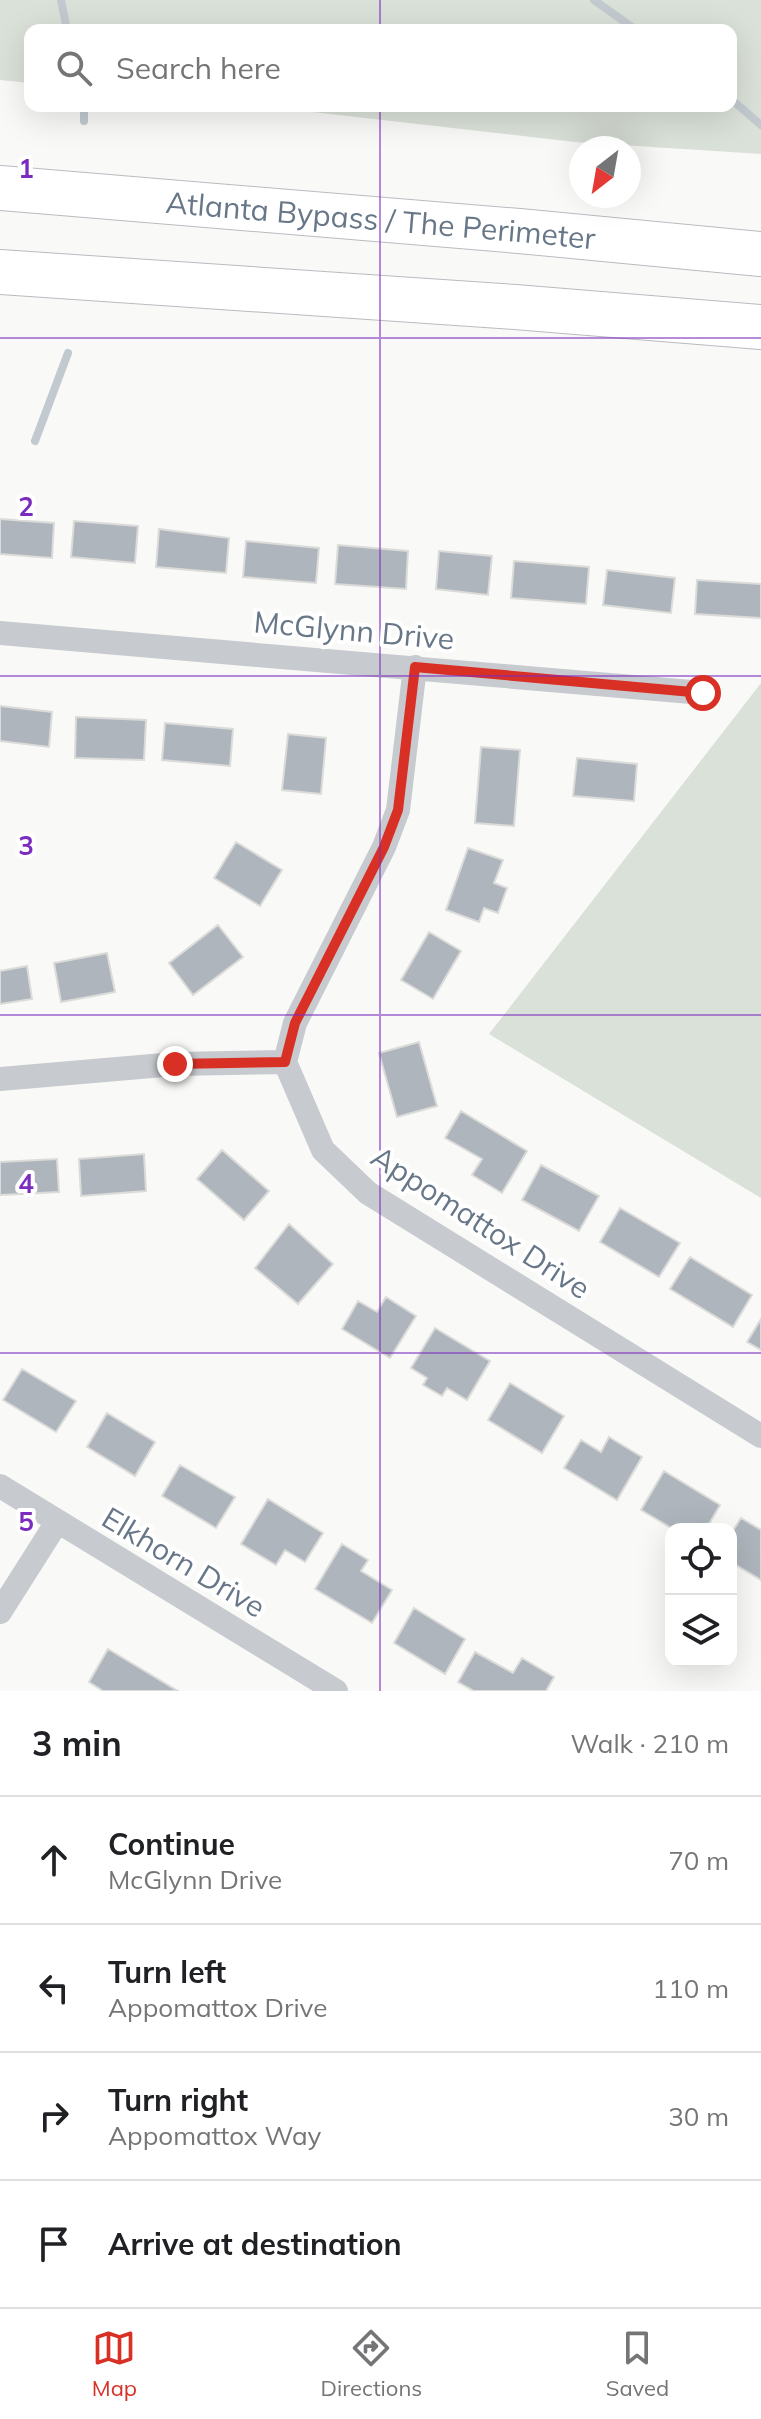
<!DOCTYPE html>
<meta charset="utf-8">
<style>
:root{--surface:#fff;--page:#f6f6f6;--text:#202124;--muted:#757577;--line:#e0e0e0;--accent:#d93025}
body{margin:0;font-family:Mulish,sans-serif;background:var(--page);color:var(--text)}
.controls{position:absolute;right:24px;bottom:24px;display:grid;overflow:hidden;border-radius:16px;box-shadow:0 8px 32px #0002}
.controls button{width:72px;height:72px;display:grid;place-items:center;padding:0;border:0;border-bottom:2px solid var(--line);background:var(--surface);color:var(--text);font:40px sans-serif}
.compass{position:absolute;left:569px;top:136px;width:72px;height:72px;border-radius:50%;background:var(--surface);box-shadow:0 8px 32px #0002;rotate:211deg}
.stop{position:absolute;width:24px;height:24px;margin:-18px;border:6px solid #d93025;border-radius:50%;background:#fff}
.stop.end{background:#d93025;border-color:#fff;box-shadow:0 2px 8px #0008}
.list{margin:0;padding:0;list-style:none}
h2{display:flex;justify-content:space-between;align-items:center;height:104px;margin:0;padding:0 32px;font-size:34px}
h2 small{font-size:26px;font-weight:400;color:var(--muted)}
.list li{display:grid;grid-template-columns:52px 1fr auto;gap:24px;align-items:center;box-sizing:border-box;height:128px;padding:0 32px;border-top:2px solid var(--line)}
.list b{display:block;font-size:30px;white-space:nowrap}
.list p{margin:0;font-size:26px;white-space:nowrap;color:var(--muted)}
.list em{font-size:26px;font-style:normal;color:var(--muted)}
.icon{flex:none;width:44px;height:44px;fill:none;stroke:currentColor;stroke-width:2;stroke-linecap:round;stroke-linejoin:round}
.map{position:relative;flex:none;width:761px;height:1691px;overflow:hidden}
.search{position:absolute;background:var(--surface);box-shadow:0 8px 32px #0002;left:24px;right:24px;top:24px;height:88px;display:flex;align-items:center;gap:20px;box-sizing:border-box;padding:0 28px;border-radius:16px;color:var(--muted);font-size:30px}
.sheet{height:616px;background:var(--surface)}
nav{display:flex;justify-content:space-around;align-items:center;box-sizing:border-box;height:112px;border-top:2px solid var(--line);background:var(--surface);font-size:22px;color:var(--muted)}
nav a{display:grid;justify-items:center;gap:4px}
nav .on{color:var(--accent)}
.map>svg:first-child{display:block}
</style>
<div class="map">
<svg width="761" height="1691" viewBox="0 0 761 1691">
<rect width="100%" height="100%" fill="#f9f9f7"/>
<path fill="#dae1d8" d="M0 0H761V154L575 142 259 106H731V30H30V83L0 80Z
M761 683V1198L489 1034Z"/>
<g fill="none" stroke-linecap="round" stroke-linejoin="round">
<path stroke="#c2cad0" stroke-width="8" d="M61 0 67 30
M594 0 636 30
M731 99 761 125
M84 106V121
M35 441 68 353"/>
</g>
<path fill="#aeb5bc" stroke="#dbdbd9" stroke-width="2" d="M0 519 54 523 52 558 0 554Z
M74 521 138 526 135 563 71 557Z
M159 529 229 538 226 573 156 567Z
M246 541 319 548 316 583 243 577Z
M338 545 408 551 406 589 335 584Z
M439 551 492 556 488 595 436 589Z
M514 561 589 567 586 604 511 598Z
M607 570 675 578 671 613 603 605Z
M697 580 761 584V618L695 614Z
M0 706 52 712 49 747 0 741Z
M76 717 146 720 144 760 75 758Z
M165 723 233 729 230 766 162 760Z
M288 734 326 738 321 794 282 790Z
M481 747 520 750 514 826 475 823Z
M577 758 637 764 634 801 573 796Z
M236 842 282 870 260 906 214 878Z
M468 848 503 860 494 883 507 888 498 913 484 908 479 922 446 910Z
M218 925 243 957 193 995 169 963Z
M429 932 461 951 433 999 401 980Z
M107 953 115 992 61 1002 54 963Z
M27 966 32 999 0 1004V971Z
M419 1042 437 1106 397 1117 379 1053Z
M461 1111 527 1151 502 1193 472 1175 482 1159 445 1138Z
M222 1150 269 1191 244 1220 197 1179Z
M144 1154 146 1191 81 1196 79 1159Z
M57 1159 59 1192 0 1195V1162Z
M541 1165 599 1196 579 1231 522 1200Z
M620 1208 680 1243 659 1277 600 1242Z
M289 1224 333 1264 298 1304 255 1268Z
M690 1257 752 1295 733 1327 670 1289Z
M386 1297 416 1316 390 1358 342 1329 358 1301 377 1312Z
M761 1319V1350L747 1342Z
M435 1328 490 1361 467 1400 447 1388 442 1396 423 1385 427 1378 411 1368Z
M22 1369 76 1401 56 1432 3 1400Z
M510 1383 564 1416 542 1453 488 1420Z
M107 1413 155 1442 135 1476 87 1447Z
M609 1437 642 1457 617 1500 564 1468 581 1440 601 1452Z
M180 1465 235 1497 216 1528 162 1496Z
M664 1471 720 1505 706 1529H673L641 1510Z
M268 1499 323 1533 305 1562 285 1550 276 1565 241 1544Z
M741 1518 761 1530V1580L731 1562V1534Z
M342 1544 368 1560 361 1571 392 1590 372 1623 315 1589Z
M414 1608 465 1639 445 1674 394 1643Z
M108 1649 178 1691H103L89 1682Z
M475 1652 513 1673 522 1658 554 1677 546 1691H474L458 1682Z"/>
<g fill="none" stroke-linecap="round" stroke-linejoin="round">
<defs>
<g id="highway">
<path id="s1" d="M0 188 519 231 761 254"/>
<path d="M0 272 515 307 761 327"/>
</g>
</defs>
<use href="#highway" stroke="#b8bbbf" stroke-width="46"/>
<path stroke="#c7cace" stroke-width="24" d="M0 633 703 693
M415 667 398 810 384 847 295 1023 285 1062 323 1150 368 1193 761 1436
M0 1079 175 1064 285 1062
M0 1486 336 1691
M0 1612 57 1522"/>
<use href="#highway" stroke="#fff" stroke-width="44"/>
</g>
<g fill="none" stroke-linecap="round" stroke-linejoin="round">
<path stroke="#d93025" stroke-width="10" d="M175 1064 285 1062 295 1023 384 847 398 810 415 667 703 693"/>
</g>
<path fill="none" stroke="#7b2cbf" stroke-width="2" stroke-opacity="0.55" d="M380 0V30M380 106V1691M0 338H761M0 676H761M0 1015H761M0 1353H761"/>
<g text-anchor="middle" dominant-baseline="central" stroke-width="8" stroke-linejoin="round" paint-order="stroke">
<g font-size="30" fill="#687788" stroke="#fff">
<text stroke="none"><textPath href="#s1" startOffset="382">Atlanta Bypass / The Perimeter</textPath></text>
<text transform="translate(354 630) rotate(5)">McGlynn Drive</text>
<text transform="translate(481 1222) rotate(33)">Appomattox Drive</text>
<text transform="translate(184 1562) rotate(31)">Elkhorn Drive</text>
</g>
</g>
<g font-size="26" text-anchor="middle" font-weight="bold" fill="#7b2cbf" stroke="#fff" stroke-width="8" stroke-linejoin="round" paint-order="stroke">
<text x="26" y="178">1</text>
<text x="26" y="516">2</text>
<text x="26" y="855">3</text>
<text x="26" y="1193">4</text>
<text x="26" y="1531">5</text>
</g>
</svg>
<div class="controls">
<button><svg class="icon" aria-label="locate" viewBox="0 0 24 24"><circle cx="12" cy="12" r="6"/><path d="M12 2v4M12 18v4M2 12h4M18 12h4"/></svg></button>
<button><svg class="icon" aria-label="layers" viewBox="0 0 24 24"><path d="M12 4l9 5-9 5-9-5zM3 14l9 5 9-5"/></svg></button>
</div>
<svg class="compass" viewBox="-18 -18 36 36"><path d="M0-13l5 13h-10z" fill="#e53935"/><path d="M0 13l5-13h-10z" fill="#757577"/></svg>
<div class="stop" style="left:703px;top:693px"></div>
<div class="stop end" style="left:175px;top:1064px"></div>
<div class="search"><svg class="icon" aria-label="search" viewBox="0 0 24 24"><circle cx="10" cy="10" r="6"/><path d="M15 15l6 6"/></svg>Search here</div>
</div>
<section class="sheet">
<h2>3 min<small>Walk · 210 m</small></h2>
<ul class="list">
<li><svg class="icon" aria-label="ahead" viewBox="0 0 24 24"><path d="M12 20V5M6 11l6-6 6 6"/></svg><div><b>Continue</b><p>McGlynn Drive</p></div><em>70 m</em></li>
<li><svg class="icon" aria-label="left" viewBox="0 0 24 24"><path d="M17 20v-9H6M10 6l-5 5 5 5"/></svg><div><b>Turn left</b><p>Appomattox Drive</p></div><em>110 m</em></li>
<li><svg class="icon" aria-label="right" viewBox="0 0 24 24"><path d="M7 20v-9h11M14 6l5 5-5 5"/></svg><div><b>Turn right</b><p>Appomattox Way</p></div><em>30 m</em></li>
<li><svg class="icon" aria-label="arrive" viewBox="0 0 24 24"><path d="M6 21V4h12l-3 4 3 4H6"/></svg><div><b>Arrive at destination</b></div></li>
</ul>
</section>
<nav>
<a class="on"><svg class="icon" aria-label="map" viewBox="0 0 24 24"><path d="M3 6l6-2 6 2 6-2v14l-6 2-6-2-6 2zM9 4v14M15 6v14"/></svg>Map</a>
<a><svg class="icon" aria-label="directions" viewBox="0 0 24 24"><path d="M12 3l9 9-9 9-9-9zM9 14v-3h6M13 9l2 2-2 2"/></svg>Directions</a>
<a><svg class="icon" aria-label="saved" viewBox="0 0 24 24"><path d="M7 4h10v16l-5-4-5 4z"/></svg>Saved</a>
</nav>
